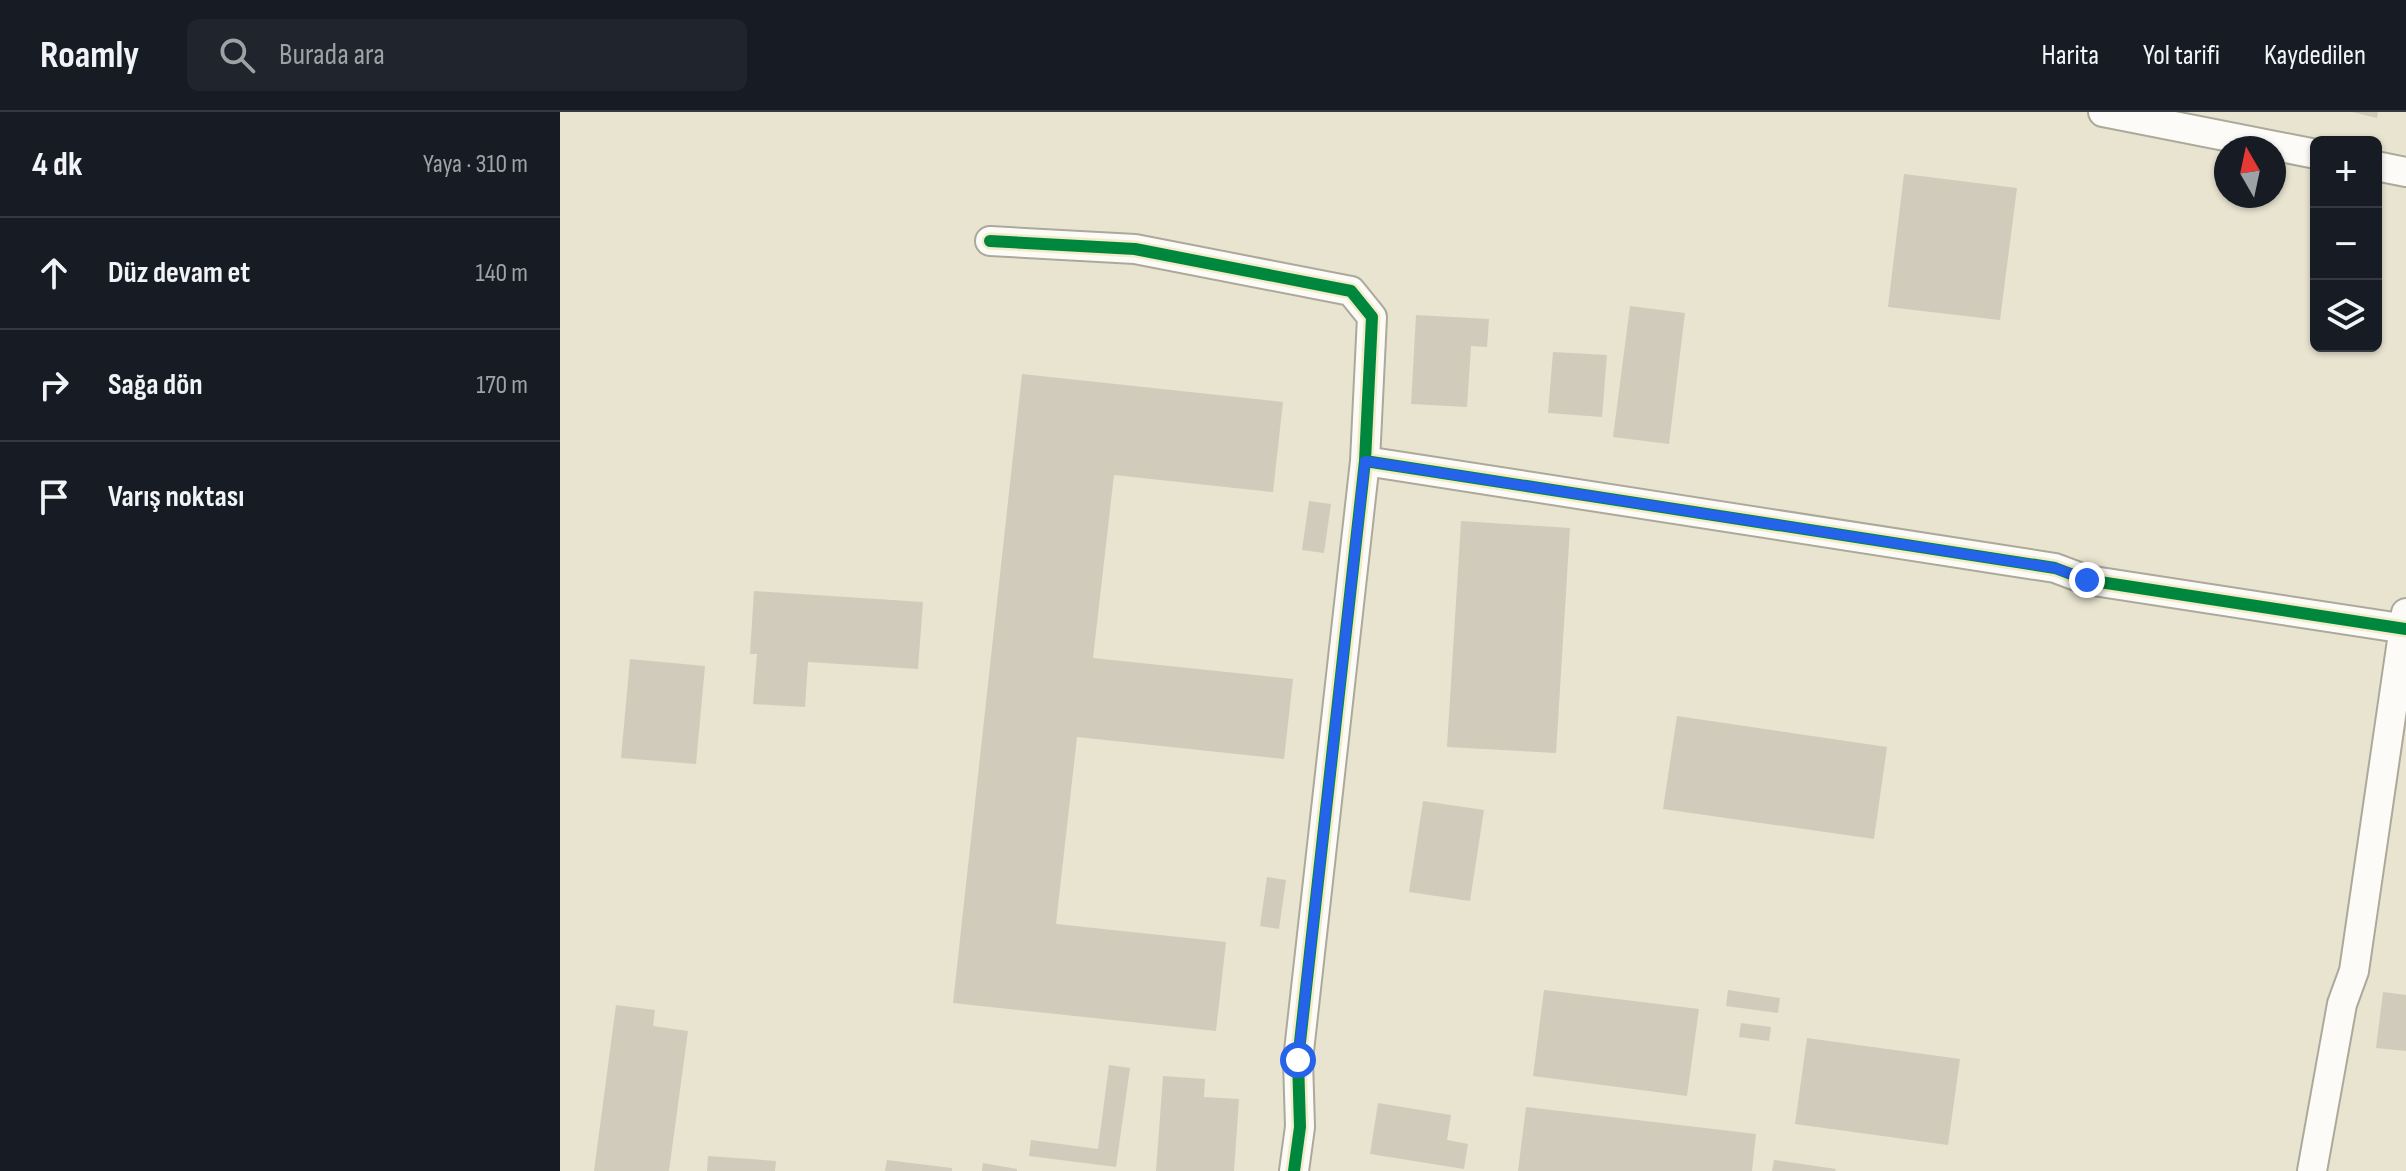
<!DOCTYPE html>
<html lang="tr">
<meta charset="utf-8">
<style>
:root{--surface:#171b24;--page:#20242c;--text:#f1f3f6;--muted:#9ea1a6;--line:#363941}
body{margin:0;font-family:"Sofia Sans Condensed",sans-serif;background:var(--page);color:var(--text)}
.controls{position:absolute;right:24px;top:24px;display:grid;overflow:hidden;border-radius:12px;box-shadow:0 2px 6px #0004}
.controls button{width:72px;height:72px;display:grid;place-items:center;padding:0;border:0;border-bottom:2px solid var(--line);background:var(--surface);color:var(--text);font:40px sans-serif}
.compass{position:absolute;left:1654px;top:24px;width:72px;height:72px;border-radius:50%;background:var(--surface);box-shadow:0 2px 6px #0004;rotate:351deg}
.stop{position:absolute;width:24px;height:24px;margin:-18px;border:6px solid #2563eb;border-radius:50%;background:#fff}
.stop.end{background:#2563eb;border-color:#fff;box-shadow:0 2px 8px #0008}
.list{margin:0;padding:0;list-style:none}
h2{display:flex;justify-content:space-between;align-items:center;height:104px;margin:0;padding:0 32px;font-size:34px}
h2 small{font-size:26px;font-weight:400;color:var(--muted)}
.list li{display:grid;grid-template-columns:52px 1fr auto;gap:24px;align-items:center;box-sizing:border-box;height:112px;padding:0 32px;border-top:2px solid var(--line)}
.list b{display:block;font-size:30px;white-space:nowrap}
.list em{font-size:26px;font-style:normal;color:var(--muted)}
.icon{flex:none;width:44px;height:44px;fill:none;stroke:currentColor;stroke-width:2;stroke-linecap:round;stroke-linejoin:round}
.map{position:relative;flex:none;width:1846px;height:1059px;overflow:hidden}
header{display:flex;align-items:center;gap:48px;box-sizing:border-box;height:112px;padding:0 40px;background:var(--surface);border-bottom:2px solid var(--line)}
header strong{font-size:38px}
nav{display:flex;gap:44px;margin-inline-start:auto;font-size:28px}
.search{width:560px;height:72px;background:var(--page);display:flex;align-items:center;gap:20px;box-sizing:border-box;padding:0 28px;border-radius:12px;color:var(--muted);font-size:30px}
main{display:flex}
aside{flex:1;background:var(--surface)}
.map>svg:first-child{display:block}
</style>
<header>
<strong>Roamly</strong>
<div class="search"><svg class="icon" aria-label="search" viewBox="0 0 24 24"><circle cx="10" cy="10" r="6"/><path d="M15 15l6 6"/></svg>Burada ara</div>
<nav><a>Harita</a><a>Yol tarifi</a><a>Kaydedilen</a></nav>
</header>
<main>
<aside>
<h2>4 dk<small>Yaya · 310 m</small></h2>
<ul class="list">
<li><svg class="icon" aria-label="ahead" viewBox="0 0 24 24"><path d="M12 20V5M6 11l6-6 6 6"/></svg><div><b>Düz devam et</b></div><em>140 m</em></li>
<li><svg class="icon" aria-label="right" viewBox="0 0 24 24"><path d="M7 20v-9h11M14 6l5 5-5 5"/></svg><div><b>Sağa dön</b></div><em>170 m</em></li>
<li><svg class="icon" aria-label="arrive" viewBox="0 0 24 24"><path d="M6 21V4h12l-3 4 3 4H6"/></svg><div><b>Varış noktası</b></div></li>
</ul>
</aside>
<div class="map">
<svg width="1846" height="1059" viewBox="0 0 1846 1059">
<rect width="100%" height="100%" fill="#e8e4d0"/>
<path fill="#d1cbbc" d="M1792 0H1818L1817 6Z
M1344 62 1457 76 1440 208 1328 195Z
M1070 194 1125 201 1109 332 1053 325Z
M856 203 929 207 927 235 911 234 907 295 851 292Z
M993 240 1047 243 1042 305 988 301Z
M462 262 723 290 713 380 554 363 533 546 733 567 724 647 517 625 496 812 666 830 656 919 393 891Z
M749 389 771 392 764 441 742 438Z
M901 409 1010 416 996 641 887 635Z
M194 479 363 490 358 557 248 550 245 595 193 592 197 542H190Z
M70 547 145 554 136 652 61 646Z
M1117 604 1327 635 1314 727 1103 697Z
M863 689 924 698 910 789 849 780Z
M707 765 726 768 719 817 700 814Z
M984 878 1139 897 1127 984 973 964Z
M1168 878 1220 886 1218 901 1166 894Z
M1823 880 1846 883V939L1816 936Z
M56 893 95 898 93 914 128 919 109 1059H34Z
M1181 911 1211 915 1209 929 1179 925Z
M1247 926 1400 947 1388 1033 1235 1012Z
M549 953 570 956 556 1055 469 1044 471 1028 538 1037Z
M603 964 645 967 644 985 679 987 674 1059H596Z
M818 991 891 1003 887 1028 908 1032 904 1057 810 1042Z
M966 995 1196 1022 1192 1059H958Z
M148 1044 216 1049 215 1059H147Z
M327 1048 392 1056V1059H325Z
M1214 1048 1276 1057 1275 1059H1212Z
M423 1051 457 1057V1059H422Z"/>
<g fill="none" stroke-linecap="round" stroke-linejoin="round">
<defs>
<path id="street" d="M1543 0 1756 42
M1816 54 1846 60
M430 129 575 137 791 179 812 205 805 349 738 948 740 1015 734 1059
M805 349 1495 456 1527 468 1846 517
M1752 1059 1782 892 1794 859 1846 501"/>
</defs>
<use href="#street" stroke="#aca99a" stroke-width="32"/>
<use href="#street" stroke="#fcfbf8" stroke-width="28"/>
<defs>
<path id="cycleway" d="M430 129 575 137 791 179 812 205 805 349 738 948 740 1015 734 1059
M805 349 1495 456 1527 468 1846 517"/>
</defs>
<use href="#cycleway" stroke="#f3ebc5" stroke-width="17"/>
<use href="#cycleway" stroke="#00873e" stroke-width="12"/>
</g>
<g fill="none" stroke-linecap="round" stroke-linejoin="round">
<path stroke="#2563eb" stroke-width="10" d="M738 948 805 349 1495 456 1527 468"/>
</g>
</svg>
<div class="controls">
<button>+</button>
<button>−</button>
<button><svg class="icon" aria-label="layers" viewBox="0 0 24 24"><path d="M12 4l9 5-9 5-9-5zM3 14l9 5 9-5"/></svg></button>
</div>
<svg class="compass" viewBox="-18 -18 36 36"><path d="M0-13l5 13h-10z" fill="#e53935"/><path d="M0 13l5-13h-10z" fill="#9ea1a6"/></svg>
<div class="stop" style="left:738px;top:948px"></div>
<div class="stop end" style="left:1527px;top:468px"></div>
</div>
</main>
